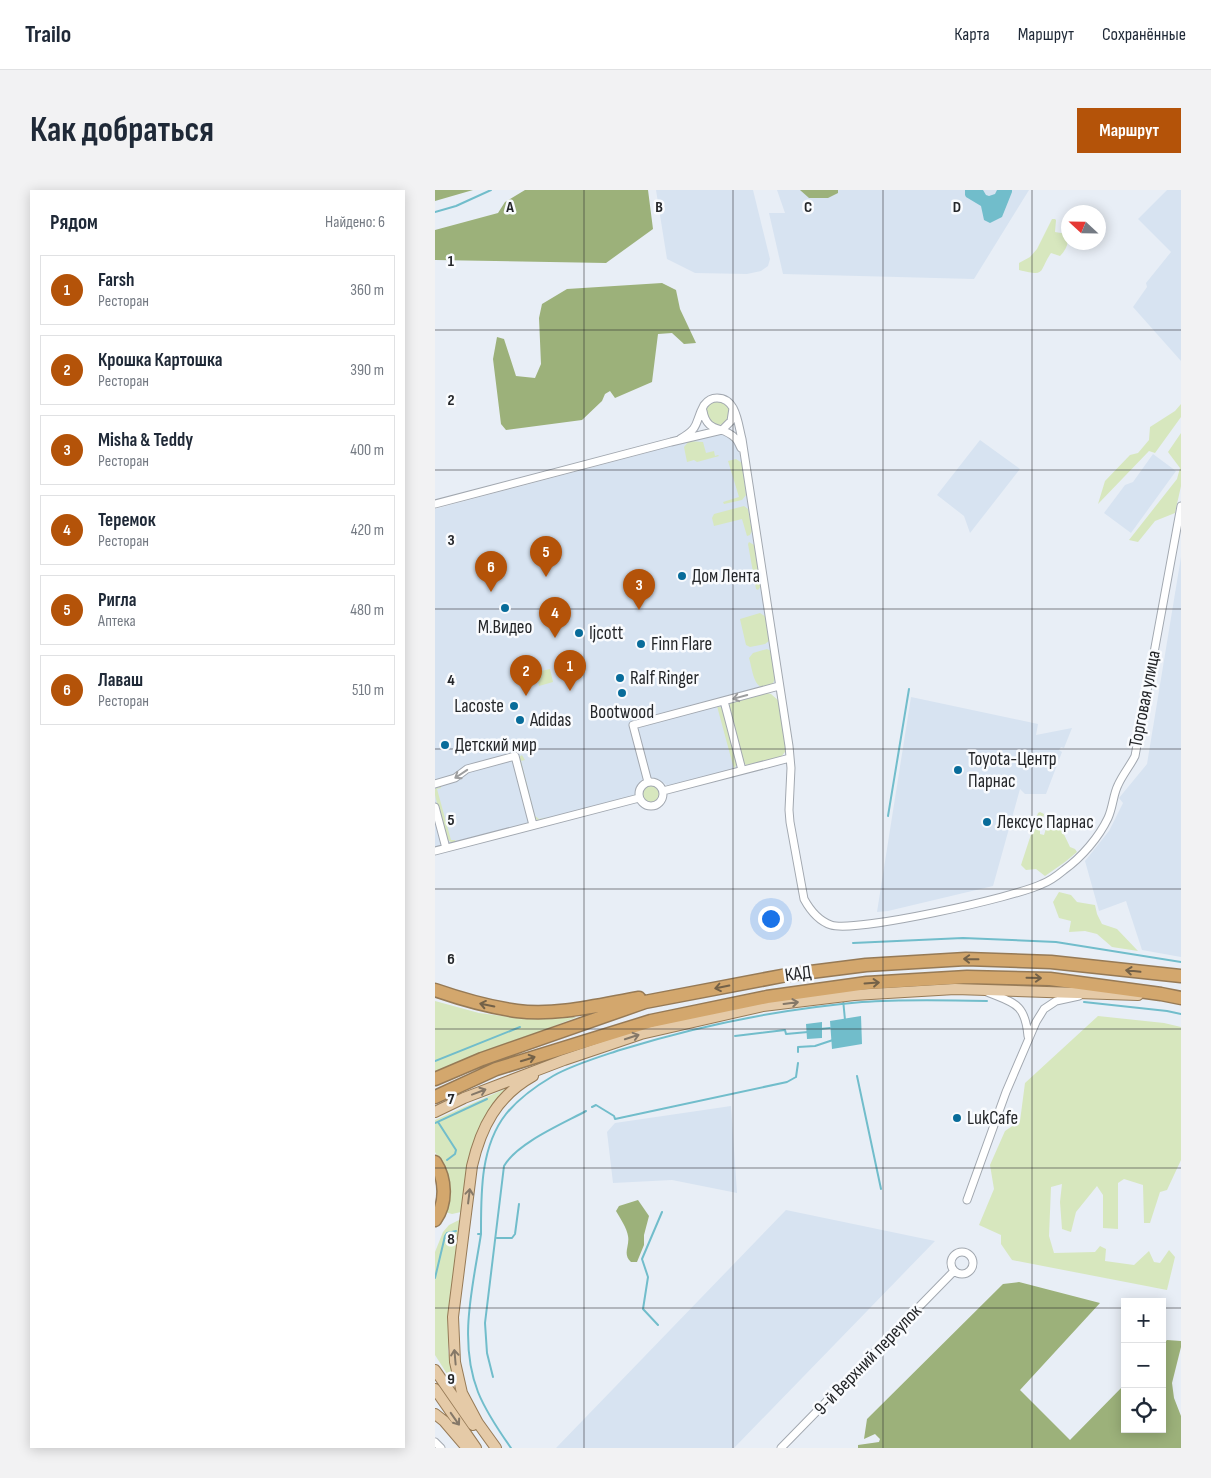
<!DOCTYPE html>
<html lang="ru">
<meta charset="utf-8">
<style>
:root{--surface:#fff;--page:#f2f2f3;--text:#1f2937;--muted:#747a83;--line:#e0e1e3;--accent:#b45309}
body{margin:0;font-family:"Sofia Sans Condensed",sans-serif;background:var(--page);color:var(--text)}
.controls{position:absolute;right:15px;bottom:15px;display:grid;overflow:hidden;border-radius:0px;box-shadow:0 2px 12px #0003}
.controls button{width:45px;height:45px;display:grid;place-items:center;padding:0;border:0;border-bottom:1px solid var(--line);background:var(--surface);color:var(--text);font:25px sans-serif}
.compass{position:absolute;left:626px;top:15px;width:45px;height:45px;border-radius:50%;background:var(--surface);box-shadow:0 2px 12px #0003;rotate:292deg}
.you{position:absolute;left:335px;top:728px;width:18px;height:18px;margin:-12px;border:4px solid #fff;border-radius:50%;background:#1a73e8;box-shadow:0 0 0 8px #1a73e833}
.badge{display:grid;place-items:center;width:32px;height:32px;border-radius:50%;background:var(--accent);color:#fff;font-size:16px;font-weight:700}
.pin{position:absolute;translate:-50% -41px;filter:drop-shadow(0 1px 2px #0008)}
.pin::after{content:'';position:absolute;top:26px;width:18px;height:15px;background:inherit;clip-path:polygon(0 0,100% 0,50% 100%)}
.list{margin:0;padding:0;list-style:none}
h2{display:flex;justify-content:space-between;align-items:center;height:65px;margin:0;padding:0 20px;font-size:21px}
h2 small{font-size:16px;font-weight:400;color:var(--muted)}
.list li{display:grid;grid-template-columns:32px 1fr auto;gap:15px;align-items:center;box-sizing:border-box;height:70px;margin:0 10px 10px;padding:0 10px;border:1px solid var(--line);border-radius:0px}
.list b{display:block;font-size:19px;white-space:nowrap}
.list p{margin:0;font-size:16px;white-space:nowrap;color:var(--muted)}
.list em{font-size:16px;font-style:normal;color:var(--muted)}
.icon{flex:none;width:28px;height:28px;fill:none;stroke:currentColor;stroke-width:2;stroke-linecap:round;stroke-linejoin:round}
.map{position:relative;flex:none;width:746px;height:1258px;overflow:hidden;border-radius:0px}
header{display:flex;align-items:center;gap:30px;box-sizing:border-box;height:70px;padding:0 25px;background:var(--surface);border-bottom:1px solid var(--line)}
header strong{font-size:24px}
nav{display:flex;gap:28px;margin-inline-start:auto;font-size:18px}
.intro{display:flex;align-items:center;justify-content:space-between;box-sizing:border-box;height:120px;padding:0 30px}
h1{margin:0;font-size:35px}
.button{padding:12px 22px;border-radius:0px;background:var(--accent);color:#fff;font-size:18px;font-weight:700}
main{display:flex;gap:30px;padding:0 30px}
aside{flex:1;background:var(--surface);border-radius:0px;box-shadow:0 2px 12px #0003}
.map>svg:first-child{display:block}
</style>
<header>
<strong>Trailo</strong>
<nav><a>Карта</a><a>Маршрут</a><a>Сохранённые</a></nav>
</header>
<div class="intro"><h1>Как добраться</h1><a class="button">Маршрут</a></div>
<main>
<aside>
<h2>Рядом<small>Найдено: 6</small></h2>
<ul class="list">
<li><span class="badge">1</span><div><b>Farsh</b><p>Ресторан</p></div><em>360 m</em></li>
<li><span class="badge">2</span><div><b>Крошка Картошка</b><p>Ресторан</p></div><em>390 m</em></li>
<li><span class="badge">3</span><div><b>Misha &amp; Teddy</b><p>Ресторан</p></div><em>400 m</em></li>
<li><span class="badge">4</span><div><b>Теремок</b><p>Ресторан</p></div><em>420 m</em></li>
<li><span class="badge">5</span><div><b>Ригла</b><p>Аптека</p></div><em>480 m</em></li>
<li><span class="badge">6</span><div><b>Лаваш</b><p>Ресторан</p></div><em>510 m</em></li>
</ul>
</aside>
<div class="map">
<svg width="746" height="1258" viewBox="0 0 746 1258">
<rect width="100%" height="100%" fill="#e8eef6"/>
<path fill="#d7e3f1" d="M221 0H318L335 69 333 76 326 81 312 84 260 83 232 69Z
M342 0H594L539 89 348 84 334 23H350Z
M732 0H746V171L698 117 712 97 711 93 736 62 703 29Z
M286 244 294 247 300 252 305 264 343 499 288 513 304 573 301 579 235 597 222 589H217L205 594 200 606 0 659V319L211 263 260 248Z
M545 250 585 279 535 343 529 326 502 305Z
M718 264 741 281 696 343 669 323 690 295 698 292Z
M746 367V767L707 760 691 711 664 721 650 671 674 641 688 613 684 608 712 574Z
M476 507 603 534 601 545 637 538 629 558 626 557 624 560 627 562 611 604H590L585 599 558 696 453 721 442 722Z
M296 916 302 1003 237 990 178 993 172 942 180 933Z
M351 1020 500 1051 299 1258H121Z"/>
<path fill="#d7e7be" d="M617 29H620L621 30 620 42 632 44 633 46C634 54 630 61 625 66L616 63C603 82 612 87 584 80V73L595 67 602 59Z
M271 223a12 12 0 1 1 24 0a12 12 0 1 1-24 0Z
M746 214V227L720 263 714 261 663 314 670 291 695 265 703 263 714 250 715 237 740 221Z
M746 243V296L740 323 720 331 703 352 694 350 742 289 745 278 733 262Z
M254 251 268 252 271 263 279 261 280 266 283 265 284 266 262 272 259 270 252 272 249 257Z
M301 269 307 273 311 305 307 310 289 314 288 312 304 307 293 271Z
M309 316 313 319 317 341 315 345 312 346 307 329 279 336 277 328 279 324Z
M314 352 319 355 326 396 323 400 321 399 313 354Z
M325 423 331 427 334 451 330 454 315 457 311 455 305 429Z
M332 459 336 461 341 487 338 493C319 507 318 481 314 468L318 463Z
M115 479 118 492 104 496 101 482Z
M332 503 336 504 344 511 351 558 350 562 346 567 311 575 308 572 294 515 296 512Z
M282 516 288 518 302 573 299 579Z
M87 565 90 570 86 571 100 626 104 629 113 627 103 630 100 629 84 567Z
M207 604a9 9 0 1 1 18 0a9 9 0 1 1-18 0Z
M6 596V598L2 599 16 650H20L21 652H16L11 649 0 605V599Z
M605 622 609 624 605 641V644L609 645 613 632 617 630 624 634 635 657 640 659 642 662 630 672 610 686 601 679 591 680 586 675 603 623Z
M624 702 636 705 642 712 660 715 662 724 667 734 682 739 703 761 677 757 662 744 650 741 634 742 636 731 624 728 618 712Z
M0 811 44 823 91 829 142 827 0 883Z
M663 826 729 833 746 837V970L732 1000 725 1002 715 1033H709L708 995 689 989 683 993V1039L668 1038V1005L662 996 641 1022 636 1042 627 1039 625 1012 627 994 616 997 614 1046 619 1063 660 1062 665 1056 671 1059 670 1071 699 1075 714 1061 719 1072 725 1073 734 1060 740 1067 732 1100 577 1070 566 1054V1045L544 1035 559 999 555 975 570 941 585 931 590 893Z
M72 898C36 939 34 971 26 1022L17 1024 10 1022 11 980 0 962V930Z
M26 1029 13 1161 21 1198 0 1165V1062L8 1042 14 1035Z"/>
<path fill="#9cb17a" d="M0 0H38L0 11Z
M90 0H213L218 39 171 73 0 70V40L63 23 70 12Z
M365 0H403V3L393 8H374Z
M227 93 241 100 245 119 261 153 249 154 237 143 223 144 217 192 180 208 175 201 170 204 167 211 147 230 71 240 66 234 58 169 62 147 69 149 81 186 100 188 106 174 104 128 107 114 132 99Z
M203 1010 214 1026 209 1045V1055L202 1072H196C187 1064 195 1056 193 1046 192 1038 185 1028 181 1021L184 1016Z
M584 1092 665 1113 585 1200 635 1250 690 1194V1239H727V1155L732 1150 746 1151V1157L737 1193 739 1208 746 1226V1258H423V1255L444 1252 445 1249 440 1244 429 1249 432 1229 568 1094Z"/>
<path fill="#71bdcb" d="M530 0H548L551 5 554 6 560 4 562 0H577V2L567 27 555 33 549 30 546 16 531 7 530 5Z
M426 826 427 854 397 859 395 831Z
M387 832V848L372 849 371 834Z"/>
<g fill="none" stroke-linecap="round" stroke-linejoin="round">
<path stroke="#71bdcb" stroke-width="2" d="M0 22 21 16 56 0
M453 626 474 499
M418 753 528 748 621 752 746 772
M408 809 410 830
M649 812 732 821 746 824
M385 839 395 838
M300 846 350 840 351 844 373 842
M363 862V857L380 856 398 850
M0 871 85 837
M422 886 446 999
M157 917 161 915 179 926 180 929 352 892 361 887 363 873
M3 932 21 960 20 964 12 970
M0 933 52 909
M43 1044H46C46 1004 45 957 71 924 84 908 101 896 118 886 137 875 164 867 185 860 263 836 346 819 427 812 468 809 511 810 552 811
M46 1044C38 1096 23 1151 43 1202 51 1222 64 1241 76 1258
M62 1048H77L80 1044 84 1014
M0 1088 10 1046 12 1043 21 1041
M223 1135 208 1119 213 1087 207 1069 227 1022
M58 1187 52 1163 50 1133 69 976C82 953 127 934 151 921"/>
<defs>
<path id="street" d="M268 221C272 244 288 235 300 248 303 250 304 255 306 258
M245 249C266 237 259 233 269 215 272 211 277 208 282 208 302 208 303 235 307 249L354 556 356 578 354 620 355 632 369 709C375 720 384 731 396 735 420 743 581 707 607 694 615 691 623 685 629 680 647 667 664 647 673 628 678 617 678 605 683 595 688 584 695 576 700 566L746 316
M0 314 236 252 287 240 296 231 298 218
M289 511 307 580
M204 604a12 12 0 1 1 24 0a12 12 0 1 1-24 0Z
M213 592 198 535 344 496
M0 594 20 588 32 579 80 566 98 635
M228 601 355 568
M0 617 11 658
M0 661 204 608
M552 802C579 813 590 813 593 846
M532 1010 571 902 601 832 609 819 621 811 644 806
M516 1073a11 11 0 1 1 22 0a11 11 0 1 1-22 0Z
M0 1252 6 1258
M346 1258 519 1081"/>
<path id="primary" d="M0 922 29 908 129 870 206 844 328 816 419 805 520 799 703 805
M0 1180 38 1235
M0 1199 41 1258
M0 1224 9 1231 32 1258
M61 1258 43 1233 27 1203 20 1172 18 1127 37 976C46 937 62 906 98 886"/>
<path id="highway" d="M0 800C26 809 54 817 82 821 122 826 164 815 204 808
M0 889 47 869 210 812 352 785 431 775 531 769 616 772 746 786
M0 907 61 879 216 831 332 807 432 793 532 787 615 789 726 804 746 808
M0 972C11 989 12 1013 0 1030"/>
</defs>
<use href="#street" stroke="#a2a8b0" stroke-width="9"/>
<use href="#primary" stroke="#967a56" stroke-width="12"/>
<use href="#highway" stroke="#967a56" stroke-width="15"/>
<use href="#street" stroke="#fff" stroke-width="7"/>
<use href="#primary" stroke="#e5caa7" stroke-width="10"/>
<use href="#highway" stroke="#d3a76d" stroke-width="12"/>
</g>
<defs><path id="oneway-shaft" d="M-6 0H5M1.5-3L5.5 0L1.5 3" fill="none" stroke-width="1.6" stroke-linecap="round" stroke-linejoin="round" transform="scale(1.25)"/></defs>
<g stroke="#9d9e9f">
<use href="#oneway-shaft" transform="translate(305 507) rotate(165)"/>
<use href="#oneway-shaft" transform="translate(26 584) rotate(146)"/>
</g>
<g stroke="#736148">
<use href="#oneway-shaft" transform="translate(536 769) rotate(-179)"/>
<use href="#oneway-shaft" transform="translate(698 781) rotate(-174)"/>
<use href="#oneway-shaft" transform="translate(599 788) rotate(1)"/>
<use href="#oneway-shaft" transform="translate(437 793) rotate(-4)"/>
<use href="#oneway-shaft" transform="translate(287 797) rotate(169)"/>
<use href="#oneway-shaft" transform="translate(52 815) rotate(-168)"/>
<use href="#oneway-shaft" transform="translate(93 869) rotate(-17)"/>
</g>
<g stroke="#857868">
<use href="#oneway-shaft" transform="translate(356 813) rotate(-7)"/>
<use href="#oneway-shaft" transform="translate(197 847) rotate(-18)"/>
<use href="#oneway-shaft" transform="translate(44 902) rotate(-21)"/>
<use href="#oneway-shaft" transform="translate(34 1006) rotate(-83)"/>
<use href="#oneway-shaft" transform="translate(20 1167) rotate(-95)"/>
<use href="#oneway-shaft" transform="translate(20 1229) rotate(55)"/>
</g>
<path fill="none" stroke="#25272a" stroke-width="1" stroke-opacity="0.55" d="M149 0V1258M298 0V1258M448 0V1258M597 0V1258M0 140H746M0 280H746M0 419H746M0 559H746M0 699H746M0 839H746M0 978H746M0 1118H690M727 1118H746"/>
<g fill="#086c9a" stroke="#f9fbfe" stroke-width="2">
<circle cx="247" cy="386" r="5"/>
<circle cx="70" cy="418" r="5"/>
<circle cx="144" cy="443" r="5"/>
<circle cx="206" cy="454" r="5"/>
<circle cx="185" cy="488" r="5"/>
<circle cx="187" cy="503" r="5"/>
<circle cx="79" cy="516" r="5"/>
<circle cx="85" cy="530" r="5"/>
<circle cx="10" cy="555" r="5"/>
<circle cx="523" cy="580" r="5"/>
<circle cx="552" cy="632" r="5"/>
<circle cx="522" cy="928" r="5"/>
</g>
<g text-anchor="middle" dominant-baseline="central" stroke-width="5" stroke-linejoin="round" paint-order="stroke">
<g font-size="19" fill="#25272a" stroke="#f9fbfe" text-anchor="start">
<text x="257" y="386">Дом Лента</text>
<text x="70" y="437" text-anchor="middle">М.Видео</text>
<text x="154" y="443">Ijcott</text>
<text x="216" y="454">Finn Flare</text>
<text x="195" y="488">Ralf Ringer</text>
<text x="69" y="516" text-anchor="end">Lacoste</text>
<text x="187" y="522" text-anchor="middle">Bootwood</text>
<text x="95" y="530">Adidas</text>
<text x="20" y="555">Детский мир</text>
<text x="533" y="569">Toyota-Центр<tspan x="533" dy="22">Парнас</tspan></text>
<text x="562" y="632">Лексус Парнас</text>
<text x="532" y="928">LukCafe</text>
</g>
<g font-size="19" fill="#25272a" stroke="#f9fbfe">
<text transform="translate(710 509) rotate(-79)">Торговая улица</text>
<text transform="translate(363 784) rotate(-8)">КАД</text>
<text transform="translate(433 1170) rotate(-46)">9-й Верхний переулок</text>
</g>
</g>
<g font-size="16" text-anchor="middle" font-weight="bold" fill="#25272a" stroke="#f9fbfe" stroke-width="5" stroke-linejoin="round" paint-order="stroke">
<text x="75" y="22">A</text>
<text x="224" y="22">B</text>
<text x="373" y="22">C</text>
<text x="522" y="22">D</text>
<text x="16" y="76">1</text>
<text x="16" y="215">2</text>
<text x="16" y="355">3</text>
<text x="16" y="495">4</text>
<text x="16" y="635">5</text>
<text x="16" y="774">6</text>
<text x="16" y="914">7</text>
<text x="16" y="1054">8</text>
<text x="16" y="1194">9</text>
</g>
</svg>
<div class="controls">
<button>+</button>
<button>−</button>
<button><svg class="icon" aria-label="locate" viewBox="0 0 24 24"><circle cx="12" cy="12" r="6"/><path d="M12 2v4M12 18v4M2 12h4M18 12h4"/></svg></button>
</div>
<svg class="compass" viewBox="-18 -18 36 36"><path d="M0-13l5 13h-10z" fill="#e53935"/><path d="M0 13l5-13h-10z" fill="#747a83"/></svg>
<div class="you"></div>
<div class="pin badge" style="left:135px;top:501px">1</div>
<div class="pin badge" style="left:91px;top:506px">2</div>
<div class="pin badge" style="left:204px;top:420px">3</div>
<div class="pin badge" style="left:120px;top:448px">4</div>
<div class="pin badge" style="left:111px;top:387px">5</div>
<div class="pin badge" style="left:56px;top:402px">6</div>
</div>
</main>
